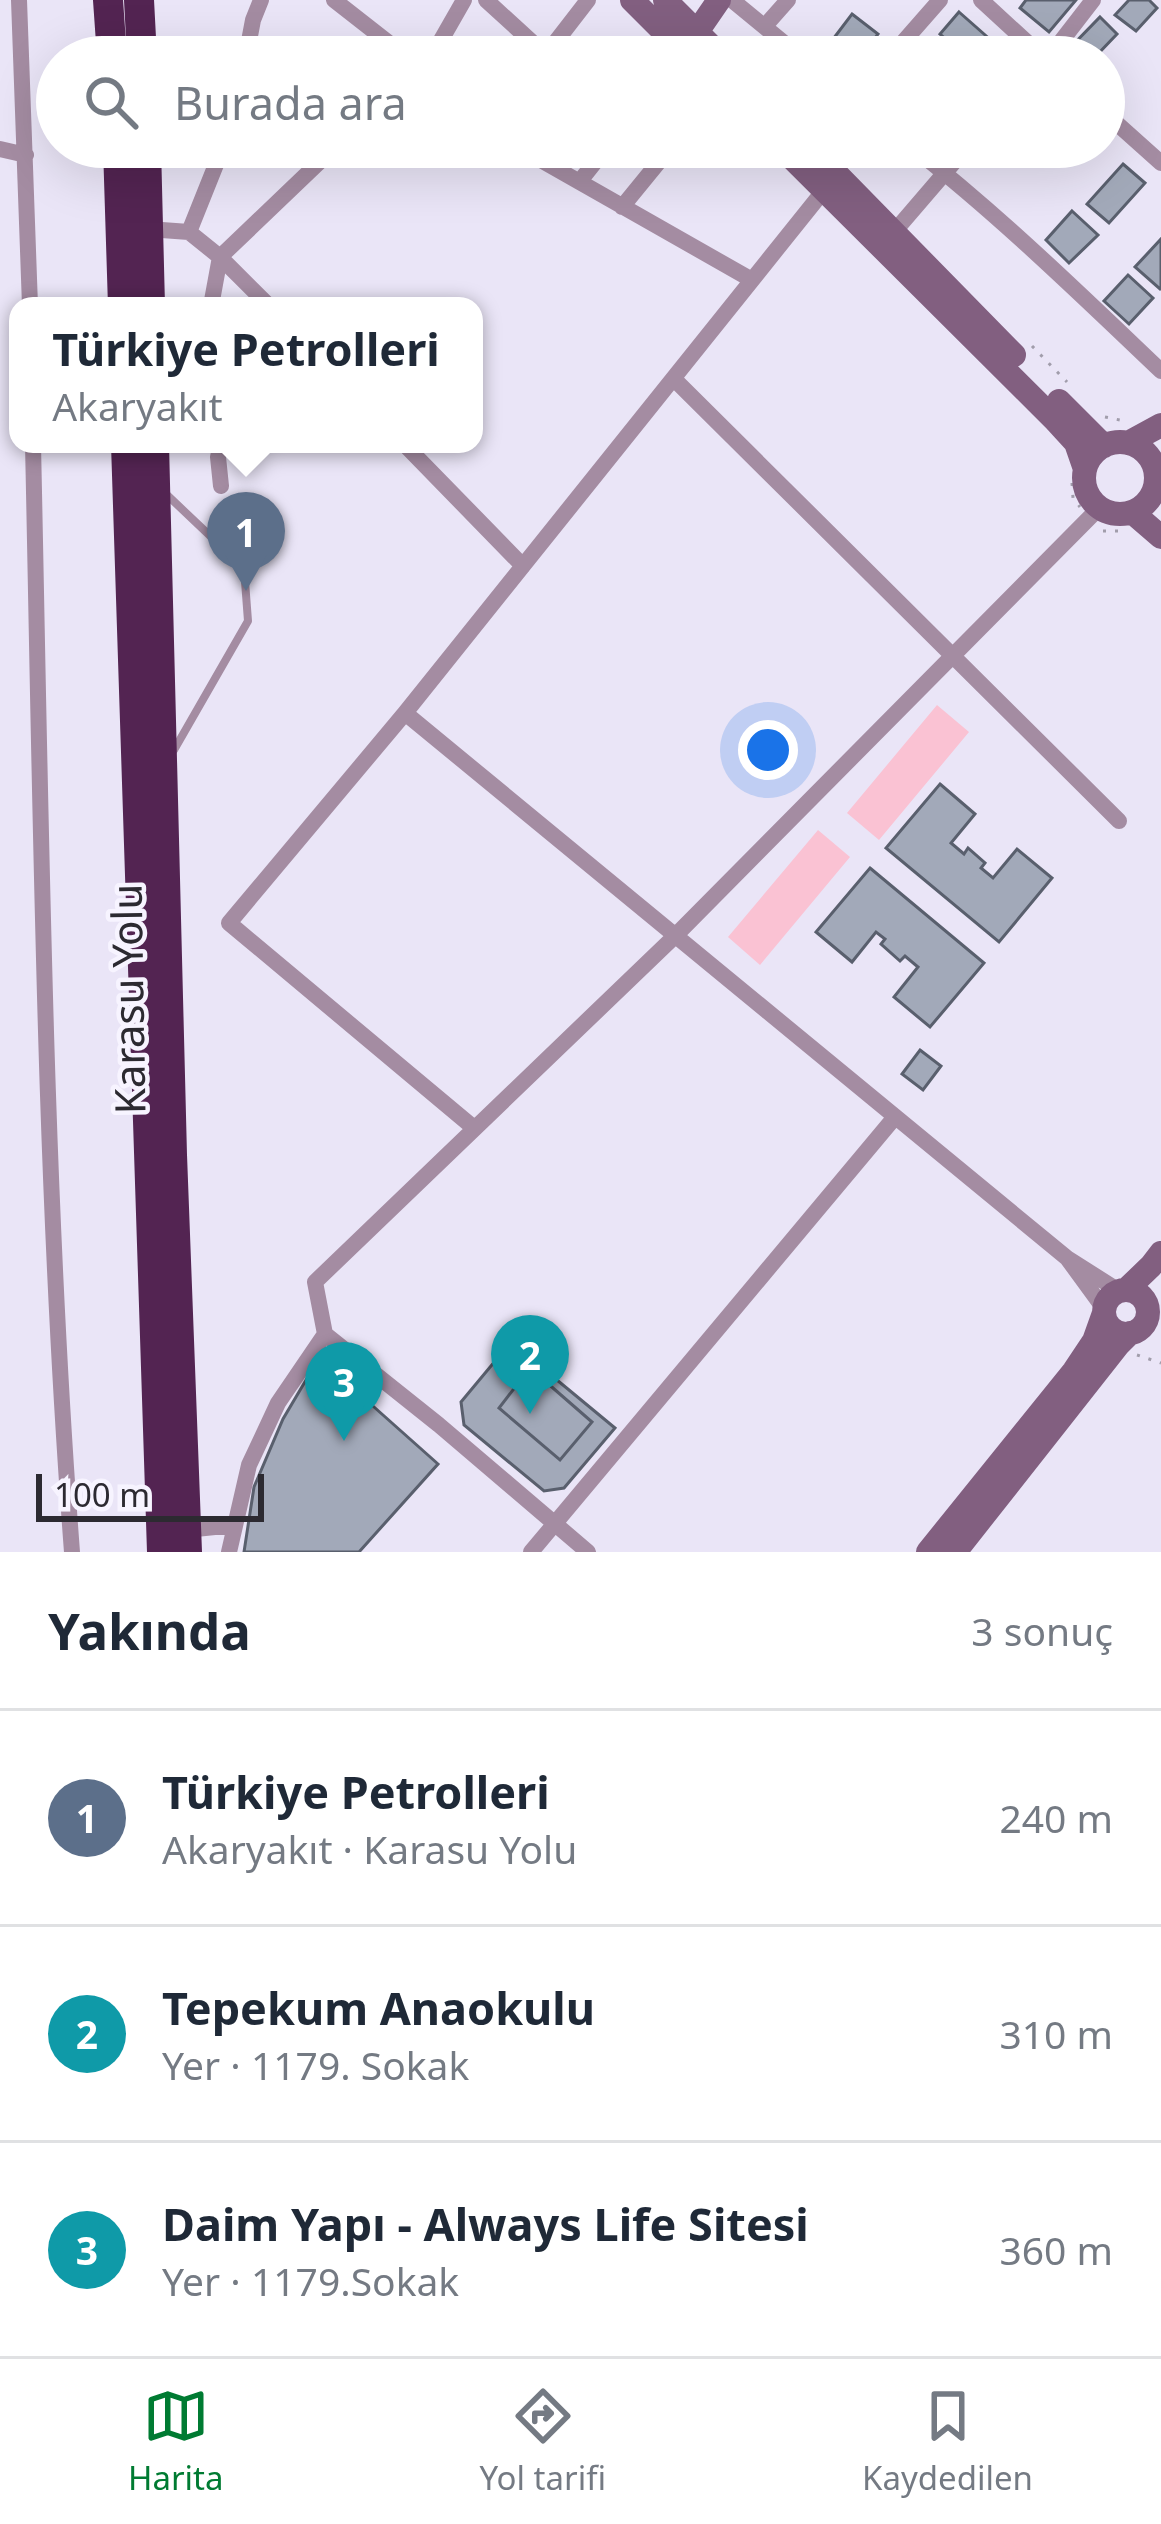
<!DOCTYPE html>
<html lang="tr">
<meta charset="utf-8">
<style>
:root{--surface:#fff;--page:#f6f6f7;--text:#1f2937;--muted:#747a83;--line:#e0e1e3;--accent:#007b32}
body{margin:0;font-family:"Noto Sans",sans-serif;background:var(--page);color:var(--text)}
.scale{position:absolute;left:36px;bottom:30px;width:228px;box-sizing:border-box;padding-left:12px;border:6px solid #2c2a31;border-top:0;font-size:33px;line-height:42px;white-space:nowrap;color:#2c2a31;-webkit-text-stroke:9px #f7f4ff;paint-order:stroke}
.you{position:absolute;left:768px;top:750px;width:42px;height:42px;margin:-30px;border:9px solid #fff;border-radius:50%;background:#1a73e8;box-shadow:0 0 0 18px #1a73e833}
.badge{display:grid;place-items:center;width:78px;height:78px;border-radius:50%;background:var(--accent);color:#fff;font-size:39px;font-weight:700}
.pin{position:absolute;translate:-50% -99px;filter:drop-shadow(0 3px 6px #0008)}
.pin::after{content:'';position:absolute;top:63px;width:42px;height:36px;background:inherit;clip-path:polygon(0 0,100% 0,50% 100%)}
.popup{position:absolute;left:9px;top:297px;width:474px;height:156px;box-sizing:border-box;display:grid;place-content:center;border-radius:24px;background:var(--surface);filter:drop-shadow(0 3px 9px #0005);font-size:39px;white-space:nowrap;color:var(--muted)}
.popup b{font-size:45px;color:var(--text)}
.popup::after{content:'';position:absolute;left:50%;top:100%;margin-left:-24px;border:24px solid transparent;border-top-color:var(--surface)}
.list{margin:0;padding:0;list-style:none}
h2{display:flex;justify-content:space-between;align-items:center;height:156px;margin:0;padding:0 48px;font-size:51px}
h2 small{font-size:39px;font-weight:400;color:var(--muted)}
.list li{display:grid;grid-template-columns:78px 1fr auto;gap:36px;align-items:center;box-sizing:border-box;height:216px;padding:0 48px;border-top:3px solid var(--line)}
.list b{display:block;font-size:45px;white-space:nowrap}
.list p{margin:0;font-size:39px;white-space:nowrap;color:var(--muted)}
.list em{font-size:39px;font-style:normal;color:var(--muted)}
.icon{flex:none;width:66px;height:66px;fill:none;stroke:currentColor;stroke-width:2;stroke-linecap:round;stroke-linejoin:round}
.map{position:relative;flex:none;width:1161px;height:1552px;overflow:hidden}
.search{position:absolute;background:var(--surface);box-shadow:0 12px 48px #0002;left:36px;right:36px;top:36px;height:132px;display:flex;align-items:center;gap:30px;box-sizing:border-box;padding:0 42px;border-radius:66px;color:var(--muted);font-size:45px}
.sheet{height:804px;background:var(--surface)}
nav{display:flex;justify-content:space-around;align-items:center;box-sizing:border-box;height:168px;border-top:3px solid var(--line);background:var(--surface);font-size:33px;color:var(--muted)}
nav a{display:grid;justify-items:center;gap:6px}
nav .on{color:var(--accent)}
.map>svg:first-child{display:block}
</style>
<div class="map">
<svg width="1161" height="1552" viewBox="0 0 1161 1552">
<rect width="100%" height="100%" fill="#eae5f7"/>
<path fill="#fac2d3" d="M937 705 969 732 879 840 847 813Z
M818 830 850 857 760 965 728 937Z"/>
<path fill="#a2a9b9" stroke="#595f6d" stroke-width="3" d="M1026 0H1076L1049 32 1020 8Z
M1129 0H1149L1157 8 1136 31 1115 15Z
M959 12 1010 57H966L940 34Z
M852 14 878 34 861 57H824L821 55Z
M1100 17 1117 34 1095 57H1067L1064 54Z
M1123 164 1145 183 1109 223 1087 204Z
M1072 211 1098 235 1069 263 1046 240Z
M1161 239V288L1160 289 1135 267Z
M1128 275 1153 298 1129 324 1104 301Z
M940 784 975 814 951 843 964 854 968 848 985 863 981 868 993 878 1017 849 1052 878 999 942 886 848Z
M870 868 984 963 930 1027 894 997 918 967 905 956 900 961 881 944 885 939 876 932 852 962 816 932Z
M920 1050 941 1066 923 1090 902 1074Z
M511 1342 615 1428 564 1488 544 1491 464 1425 461 1402Z
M319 1358 438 1464 359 1552H244L254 1487 283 1419Z
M530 1368 592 1422 560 1460 499 1408Z"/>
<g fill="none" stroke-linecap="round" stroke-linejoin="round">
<path stroke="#a19dab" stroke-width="3" stroke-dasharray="3 9" stroke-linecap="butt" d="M1032 346 1067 382
M1105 417 1125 421
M1072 483 1073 498 1080 507
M1103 531H1123
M1137 1355 1161 1363"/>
<path stroke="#a48ca2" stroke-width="8" d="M166 494 244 568 248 621 174 750"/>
<path stroke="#a48ca2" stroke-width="16" d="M19 0 30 306
M334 0 389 43 399 57
M486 0 546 55
M732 0 801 57
M981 0 1043 57
M765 26 788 0
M436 49 464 0
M246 57 253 20 261 0
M544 57 588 0
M890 57 940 0
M1049 57 1093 0
M1104 112 1161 163
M518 147 752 280
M912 147C1000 216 1080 294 1161 371
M0 149 26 155
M580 181 607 147
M622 207 671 147
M148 229 189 232 220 257 269 306
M189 232 223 147
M894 232 967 147
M211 306 220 257 335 147
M674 379 1119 821
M33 444C41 814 44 1183 72 1552
M221 444 218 457 221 486
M404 444 523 566
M405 713 1067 1258
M474 1128 229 923 405 713 825 189
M1105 1310 1067 1258 1119 1291
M325 1334 315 1282 675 936 1099 508
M186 1530 234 1525
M229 1552 249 1465 278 1403 325 1334 439 1425 588 1552
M531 1552 895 1117"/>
<path stroke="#825f80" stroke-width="24" d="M632 0 689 57
M665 0 722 57
M697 32 719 0
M781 147 1054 419 1076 443 1085 469
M810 147 1014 355
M1059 401 1104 446
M1084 478a36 36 0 1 1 72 0a36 36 0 1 1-72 0Z
M1128 443 1161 425
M1132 512 1161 537
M1126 1290 1151 1266 1161 1253
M1104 1312a22 22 0 1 1 44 0a22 22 0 1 1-44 0Z
M928 1552 1074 1371 1094 1341 1104 1313
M955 1552 1118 1345 1130 1333"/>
<path stroke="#532452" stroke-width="30" d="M108 0 112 57
M139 0 142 57
M118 147 123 306
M146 147 150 306
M126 444 162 1552
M154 444 172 1155 187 1552"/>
</g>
<g text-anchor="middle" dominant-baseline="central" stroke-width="9" stroke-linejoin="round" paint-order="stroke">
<g font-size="42" fill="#2c2a31" stroke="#f7f4ff">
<text transform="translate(127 999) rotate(-91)">Karasu Yolu</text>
</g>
</g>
</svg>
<div class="scale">100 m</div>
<div class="you"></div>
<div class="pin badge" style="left:246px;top:591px;background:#5c6f8a">1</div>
<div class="popup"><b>Türkiye Petrolleri</b>Akaryakıt</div>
<div class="pin badge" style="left:530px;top:1414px;background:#0f9aa8">2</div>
<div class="pin badge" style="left:344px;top:1441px;background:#0f9aa8">3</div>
<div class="search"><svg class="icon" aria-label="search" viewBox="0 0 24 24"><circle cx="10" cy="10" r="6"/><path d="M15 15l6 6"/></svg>Burada ara</div>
</div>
<section class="sheet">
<h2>Yakında<small>3 sonuç</small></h2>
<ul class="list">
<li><span class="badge" style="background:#5c6f8a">1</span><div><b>Türkiye Petrolleri</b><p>Akaryakıt · Karasu Yolu</p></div><em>240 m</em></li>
<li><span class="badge" style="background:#0f9aa8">2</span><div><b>Tepekum Anaokulu</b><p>Yer · 1179. Sokak</p></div><em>310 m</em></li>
<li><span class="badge" style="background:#0f9aa8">3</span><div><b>Daim Yapı - Always Life Sitesi</b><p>Yer · 1179.Sokak</p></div><em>360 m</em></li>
</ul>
</section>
<nav>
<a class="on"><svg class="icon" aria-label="map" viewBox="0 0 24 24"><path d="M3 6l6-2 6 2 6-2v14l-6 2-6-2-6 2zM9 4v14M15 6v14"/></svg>Harita</a>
<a><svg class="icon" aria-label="directions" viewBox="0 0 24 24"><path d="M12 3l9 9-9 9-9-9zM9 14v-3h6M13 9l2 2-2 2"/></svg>Yol tarifi</a>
<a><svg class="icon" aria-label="saved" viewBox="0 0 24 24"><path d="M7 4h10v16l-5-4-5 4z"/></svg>Kaydedilen</a>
</nav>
